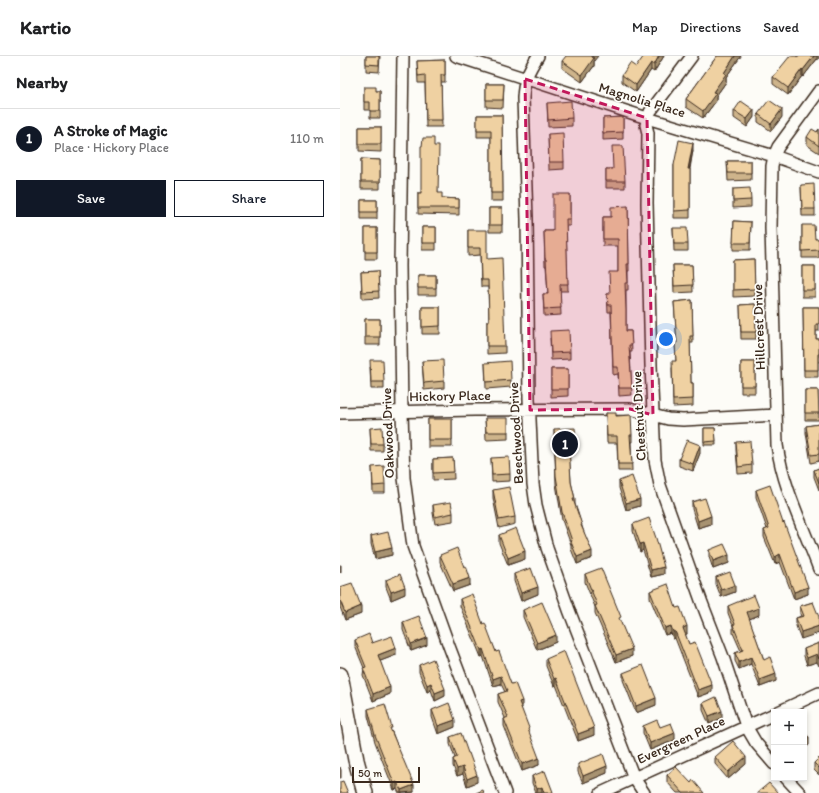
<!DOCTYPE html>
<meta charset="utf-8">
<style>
:root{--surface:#fff;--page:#f2f2f2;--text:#202124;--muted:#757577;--line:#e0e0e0;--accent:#111827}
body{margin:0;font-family:Itim,sans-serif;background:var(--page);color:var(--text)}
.controls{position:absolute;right:12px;bottom:12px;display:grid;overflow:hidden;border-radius:0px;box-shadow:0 2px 6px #0003}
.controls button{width:36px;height:36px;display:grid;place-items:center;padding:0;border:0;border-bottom:1px solid var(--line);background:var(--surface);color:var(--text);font:20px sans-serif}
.scale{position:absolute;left:12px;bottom:10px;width:68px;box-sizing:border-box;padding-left:4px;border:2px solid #3b2a1e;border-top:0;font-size:11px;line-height:14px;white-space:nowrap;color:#3b2a1e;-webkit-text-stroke:3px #fdfcf7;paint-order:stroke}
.you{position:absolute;left:326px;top:283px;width:14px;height:14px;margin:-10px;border:3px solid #fff;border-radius:50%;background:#1a73e8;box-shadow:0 0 0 6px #1a73e833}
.badge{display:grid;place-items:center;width:26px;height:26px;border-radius:50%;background:var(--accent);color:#fff;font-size:13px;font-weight:700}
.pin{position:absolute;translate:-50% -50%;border:2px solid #fff;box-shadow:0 1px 4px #0006}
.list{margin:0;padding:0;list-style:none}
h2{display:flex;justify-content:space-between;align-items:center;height:52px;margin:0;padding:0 16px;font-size:17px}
h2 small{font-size:13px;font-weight:400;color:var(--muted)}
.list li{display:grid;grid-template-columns:26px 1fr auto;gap:12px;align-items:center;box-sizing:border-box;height:60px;padding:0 16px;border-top:1px solid var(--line)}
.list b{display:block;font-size:15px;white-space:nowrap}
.list p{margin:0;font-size:13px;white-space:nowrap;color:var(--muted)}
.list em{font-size:13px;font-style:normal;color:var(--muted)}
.actions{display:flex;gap:8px;padding:12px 16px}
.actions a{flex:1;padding:9px 0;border:1px solid var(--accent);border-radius:0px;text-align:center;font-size:14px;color:var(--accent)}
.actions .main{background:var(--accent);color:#fff}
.map{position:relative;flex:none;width:479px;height:737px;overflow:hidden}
header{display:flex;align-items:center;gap:24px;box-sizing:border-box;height:56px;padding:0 20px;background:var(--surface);border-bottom:1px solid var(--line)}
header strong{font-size:19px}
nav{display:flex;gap:22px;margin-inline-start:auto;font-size:14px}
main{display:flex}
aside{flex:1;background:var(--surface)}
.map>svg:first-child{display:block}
</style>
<header>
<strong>Kartio</strong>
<nav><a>Map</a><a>Directions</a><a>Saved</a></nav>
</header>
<main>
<aside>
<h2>Nearby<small></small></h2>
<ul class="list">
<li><span class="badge">1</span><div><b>A Stroke of Magic</b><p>Place · Hickory Place</p></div><em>110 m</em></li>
</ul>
<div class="actions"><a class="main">Save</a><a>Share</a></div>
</aside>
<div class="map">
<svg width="479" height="737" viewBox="0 0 479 737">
<rect width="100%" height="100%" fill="#fdfcf7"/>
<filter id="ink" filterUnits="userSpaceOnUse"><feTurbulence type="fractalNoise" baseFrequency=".025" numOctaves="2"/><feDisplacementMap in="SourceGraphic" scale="8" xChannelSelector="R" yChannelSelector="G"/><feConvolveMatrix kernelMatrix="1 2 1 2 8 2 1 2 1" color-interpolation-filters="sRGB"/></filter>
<g filter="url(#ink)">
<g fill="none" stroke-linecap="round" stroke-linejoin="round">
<defs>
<path id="street" d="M63 0 60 210 62 356 64 422 73 490 109 590 165 737
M116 0 307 62 434 100 479 116
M198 0C188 15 184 24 183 42L187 163 189 342 193 428 196 449 207 492 229 554 294 722 304 737
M352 0 310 56 306 69 308 77 307 147 311 309 315 404 320 429 362 547 383 601 406 670 416 687 434 708
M479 35 438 91 434 100 432 110 431 172 437 389C443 432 464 472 479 513
M0 357 134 354 290 353 328 363 343 364 436 359
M438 656 479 637
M446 722 460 737
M261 737 434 658"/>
<path id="secondary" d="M0 619 16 704 25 737"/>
</defs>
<use href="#street" stroke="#3b2a1e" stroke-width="14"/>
<use href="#secondary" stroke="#3b2a1e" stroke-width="18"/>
<use href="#street" stroke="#fdfcf7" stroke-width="11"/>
<use href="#secondary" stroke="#fdfcf7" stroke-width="15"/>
</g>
<path fill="#ceb48b" stroke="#3b2a1e" d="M26 0H40L39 16 26 15Z
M324 0 314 16 311 14 296 36 282 26V19L296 11Z
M377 0H401L386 21V26L376 40V45L363 62 346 51V43Z
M458 0H479L478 4 477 3 463 21 462 20 448 39 433 28V21Z
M105 4V26H101L102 71H86L85 27H78L77 5Z
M222 5H254V10L242 26 222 12Z
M146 28H164L163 52 146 51Z
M24 31 36 35H40V62H30V54H24Z
M207 47 232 62V70L208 71Z
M394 55 414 61 407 71 394 62Z
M418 58 442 61 431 75 418 66Z
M137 59H162L163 145H151V81H137Z
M283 61V83L263 84V62Z
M19 71H41V96L19 95Z
M479 73V97L467 89V81L477 76Z
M208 78 224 106V113L209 114Z
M94 90 98 137 102 142 119 143V159L78 158V137H81Z
M353 94 350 113V162H334V109Z
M21 103 40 104V133H21Z
M387 105H411V124L388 125Z
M266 113H273L285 125V132H266Z
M461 129 475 153V160H462Z
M393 133 411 144V151L393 152Z
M230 138V170H226L228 235H220L221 259 204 260 203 238H208L206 210H205L204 175H213Z
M21 144H37V163H21Z
M288 150 289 215H288V234H286V275H291L292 296H290L292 339 279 340 278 318 273 319 271 256H268L267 238H270L278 216V190H263V161H271Z
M149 152H162V176H149Z
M394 165 411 166 410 194H393Z
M462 169 475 183H479V202H462Z
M82 171H96V194H82Z
M25 172H37V203H25Z
M333 172 348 188V195H334Z
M128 174 147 203 165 290V297L147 298V265H149L148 231H141L140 199 128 200Z
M414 203 415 240 393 241V204Z
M333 209H352L353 236 334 237Z
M462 210H475V241H462Z
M38 215 39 242 22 243 21 216Z
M78 219H96V239H78Z
M352 244 353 287H350L351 327H353V350L333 351 332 312 336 305 335 287H337L334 246Z
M415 248 416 283H401L400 249Z
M82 251H100V278H82Z
M463 251H479V275H476V283H479V306H478V321H464Z
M25 263H40V289H25Z
M210 282 230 296V303L211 304Z
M82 305 104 325V332L84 334Z
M401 306H415V337H401Z
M145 307 171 324V331L146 333Z
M30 311 44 326V333H31Z
M211 313H228V340L211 341Z
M465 334H478L479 364H465Z
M266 357 276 360 292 379V386H291L292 415H278L277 387H267Z
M145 362 168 376V383L146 384Z
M88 363H112V391H88Z
M479 368V405L471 407 466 377V370Z
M30 372 43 388V395H31Z
M364 372H375L376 389H364Z
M214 373 236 387V395H229L231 426 235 443V448L252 502 237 508 231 493V489L222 464 216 428Z
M396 386 412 409V417L398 418 396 394Z
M360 397 353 415 339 410V403Z
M113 402 114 423 93 424V403Z
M151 402 170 418V425L152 426Z
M32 411 45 429V437H33Z
M479 412V434L474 421V414Z
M279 425 300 450 286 454 279 432Z
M153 434 175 461V468L159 472 153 442Z
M416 434 443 467 468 538 454 543 440 506 435 508 424 481V474L427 473 416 441Z
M352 446 371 468 358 472 352 453Z
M93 449 113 457V465L95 468 93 457Z
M293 468 324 518 311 521 303 494 300 496 293 475Z
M159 479 185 503 168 509 159 487Z
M31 480 52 499 35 503 31 488Z
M369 494 389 507 373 513 369 501Z
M100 499 124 511 130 529 113 535 100 506Z
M174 518 198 538 181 545 174 525Z
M245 518 281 567 292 600 276 606 255 557V551L245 526Z
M376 521 395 536 381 541 376 528Z
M46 524 65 538 51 544 46 531Z
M0 531 21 558 5 564 0 551Z
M310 535 336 552 347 578H345L349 588 372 636 358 641 335 582 333 583 331 577 325 579 310 542Z
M120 543 143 568 156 596 171 628 182 652H181L199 709 182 715 164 670V663L165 662 158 646V638L165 636 161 628 153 630 143 600 141 601 120 550Z
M473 546 461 583 456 570V562L461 560 460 558V550Z
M388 550 419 559 409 563 424 604 436 625 420 631 411 608 399 613 395 605V597L401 595 393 577V570L388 557Z
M183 554 216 586 197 594 183 561Z
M63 566 87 589 71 595 63 574Z
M15 584 32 587 56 599 40 605 50 638 33 645 23 619 24 612 15 590Z
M479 587V610L477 606 467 609 464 600V593Z
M206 603 254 679 238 685 216 629 214 630 206 610Z
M79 609 105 640 95 645 91 634 87 636 79 616Z
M283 617 316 649 296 657 283 624Z
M363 647 382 662 369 668 363 654Z
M28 653 52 676 74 736 72 737H59L57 733 54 734 35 686 28 660Z
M92 654 115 671 98 678 92 661Z
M303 670 320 671 335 684 310 694 303 677Z
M110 681 137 726 127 730 123 718 117 720 113 710V703L115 702 110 688Z
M375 701 406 708 388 723 375 708Z
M479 702V719L474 714V707Z
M238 708 267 717 243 727 238 716Z
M0 711 1 714V722H0Z
M327 719 351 727 364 737H337L327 726Z
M192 720 213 737H196L192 727Z"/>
<path fill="#a79271" stroke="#3b2a1e" d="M252 0H258L254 5V10L242 26V19Z
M319 0H324L314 16V9Z
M395 0H401L386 21V26L376 40V45L363 62V55L384 17Z
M474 0H477V3L463 21V14Z
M311 7V14L296 36V29Z
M462 13V20L448 39V32Z
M442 53V61L431 75V68Z
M414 54V61L407 71V63Z
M353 87V94L348 120V113Z
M360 389V397L353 415V408Z
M300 443V450L286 454V447Z
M371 460V468L358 472V465Z
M303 487V494L300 496V488Z
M52 492V499L35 503V496Z
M185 495V503L168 509V502Z
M252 495V502L237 508V501Z
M440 498V506L435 508V501Z
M389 499V507L373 513V505Z
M0 509H1V516L0 517Z
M324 511V518L311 521V514Z
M130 522V529L113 535V528Z
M395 529V536L381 541V534Z
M65 531V538L51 544V536Z
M198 531V538L181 545V537Z
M468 531V538L454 543V536Z
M21 550V558L5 564V557Z
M419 552V559L407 564V556Z
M331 570V577L325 579V572Z
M347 570V578L343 579V572Z
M479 570V577L461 583V576Z
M335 575V582L333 583V576Z
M216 579V586L197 594V587Z
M87 582V589L71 595V588Z
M56 592V599L38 606V599Z
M143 593V600L141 601V594Z
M292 593V600L276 606V599Z
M477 598V606L467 609V602Z
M411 601V608L399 613V606Z
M436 618V625L420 631V624Z
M161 620V628L153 630V623Z
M216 622V629L214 630V623Z
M91 627V634L87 636V629Z
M372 629V636L358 641V634Z
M50 631V638L33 645V638Z
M105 633V640L95 645V637Z
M316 642V649L296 657V650Z
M182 645V652L179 653V646Z
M382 655V662L369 668V660Z
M115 664V671L98 678V670Z
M254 672V679L238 685V678Z
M335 677V684L310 694V687Z
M469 681V689L464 693V686Z
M406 701V708L388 723V716Z
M199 702V709L182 715V708Z
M267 710V717L243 727V720Z
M123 711V718L117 720V713Z
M137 719V726L127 730V723Z
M57 726V733L54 734V727Z
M74 729V736L61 737V734Z
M202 731V737H197V733Z"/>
<path fill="#efd1a2" stroke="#3b2a1e" d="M26 0H39V9L26 8Z
M226 0H252V1L254 2 242 19 222 5Z
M304 0H319L314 9 311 7 296 29 282 19 290 7 296 11Z
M377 0H395L384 17 386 18 373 36 376 37 363 55 346 43Z
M450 0H456L457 1 458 0H474L463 14 462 13 448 32 433 21Z
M105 4V19H101L102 64H86L85 19 78 20 77 5Z
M146 28H164L163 44H146Z
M24 31H36V35H40V55H30V46H24Z
M429 44 442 53 431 68 418 58Z
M231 45 232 62 208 64 207 47Z
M401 45 414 54 407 63 394 55Z
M137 59H162L163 137H151V74H137Z
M283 61V76L263 77V62Z
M19 71H41V88H19Z
M472 73 477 76 479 73V90L467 81Z
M223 77 224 106H209L208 78Z
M83 82H94V90H99L98 137H102V142L119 143V152H78V137H81V90H82Z
M339 84 353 87 348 113H350V154L334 155V109Z
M272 90H283L285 125H266V113H273Z
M21 103 40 104V126H21Z
M387 105H411V117H388Z
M474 128 475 153H462L461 129Z
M410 132 411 144 393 145V133Z
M213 138H230V163H226L228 228H220L221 252 204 253 203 238H208L206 203H205L204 175H213Z
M21 144H37V156H21Z
M288 150 289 208H287L288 227H285L286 254V275H291L292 289H289L292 332H279L278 311H273L271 249H268L267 238H270L269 216H278V183H263V161H271V151Z
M149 152H162V169H149Z
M394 165 411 166 410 187H393Z
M462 169H474L475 183H479V194L462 195Z
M82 171H96V187H82Z
M25 172H37V196H25Z
M333 172H347L348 188H334Z
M128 174H147V203L162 202 165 290H147V265H149L148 224H141L140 192H128Z
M414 203 415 233 393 234V204Z
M333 209H352L353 229 334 230Z
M462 210H475V234H462Z
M38 215 39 235 22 236 21 216Z
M78 219H96V232H78Z
M352 244 353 280H350L351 327H353V343L333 344 332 305H336L335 287H337L334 246Z
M415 248 416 276H401L400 249Z
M82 251H100V270L82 271Z
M463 251H479V268H476V283H479V298H478V314H464Z
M25 263H40V281H25Z
M229 274 230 296 211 297 210 275Z
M30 304H43L44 326H31Z
M103 304 104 325 84 327 82 305Z
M170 305 171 324 146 326 145 307Z
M401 306H415V330H401Z
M211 313H228V333H211Z
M465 334H478L479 357H465Z
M266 357H276V360L291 359 292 379H290L292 408H278L277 380H267Z
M145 362H168V376H146Z
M88 363H112V384H88Z
M479 368V398L471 399 466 370Z
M42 371 43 388H31L30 372Z
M235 372 236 387 229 388 231 426 235 443H233L242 469H241L252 495 237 501 231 486 232 485 222 456 216 420 214 373Z
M364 372H375L376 385 364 386Z
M347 384 360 389 353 408 339 403Z
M410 385 412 409 398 411 396 386Z
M169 401 170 418 152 419 151 402Z
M113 402 114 416 93 417V403Z
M44 410 45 429 33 430 32 411Z
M479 412V427L474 414Z
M292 420 300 443 286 447 279 425Z
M430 429 443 467 444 466 468 531 454 536 440 498 435 501 424 474 429 472 416 434Z
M169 431 175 461 159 464 153 434Z
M365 442 371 460 358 465 352 446Z
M111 446 113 457 95 461 93 449Z
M309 462 316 482 324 511 311 514 303 487 300 488 293 468Z
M176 472 185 495 168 502 159 479Z
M48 476 52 492 35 496 31 480Z
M384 488 389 499 373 505 369 494Z
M117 492 124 511 126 510 130 522 113 528 100 499Z
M191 512 198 531 181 537 174 518Z
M261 512 281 561 279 562 292 593 276 599 255 550 257 549 245 518Z
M390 516 395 529 381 534 376 521Z
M60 518 65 531 51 536 46 524Z
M12 527 21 550 5 557 0 544V531Z
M328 528 336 552 340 551 347 570 343 572 349 588 355 586 372 629 358 634 335 575 333 576 331 570 325 572 310 535Z
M132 538 143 568 145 567 156 596 159 595 171 628 175 627 182 645 179 646 189 672 188 673 199 702 182 708 164 663 168 661 158 638 167 635 161 620 153 623 143 593 141 594 120 543Z
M414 539 419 552 407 556 424 604 430 601 436 618 420 624 411 601 399 606 395 597 403 594 393 569 395 568 388 550Z
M202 546 216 579 197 587 183 554Z
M473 546 479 561V570L461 576 456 562 464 560 460 550Z
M79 560 87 582 71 588 63 566Z
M29 578 32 587 52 580 56 592 38 599 50 631 33 638 23 612 26 611 15 584Z
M479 587V603L477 598 467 602 464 593Z
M224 595 254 672 238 678 216 622 214 623 206 603Z
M93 603 105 633 95 637 91 627 87 629 79 609Z
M303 609 316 642 296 650 283 617Z
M376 641 382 655 369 660 363 647Z
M109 647 115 664 98 670 92 654Z
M45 648 52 672H50L74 729 61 734 57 726 54 727 35 679 28 653Z
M317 664 320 671 331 667 335 677 310 687 303 670Z
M464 676 469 681 464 686Z
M121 677 128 697H129L137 719 127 723 123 711 117 713 113 703 117 701 110 681Z
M393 685 406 701 388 716 375 701Z
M263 698 267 710 243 720 238 708Z
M479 702V712L474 707Z
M336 711 351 727 353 724 364 737H343L327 719Z
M205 715 213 736 210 737H204L202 731 197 733 192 720Z
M3 725 8 737H0V726Z
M429 727 438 737H417Z
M143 734 144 737H136Z"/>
</g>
<path fill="#c2185b" fill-opacity="0.2" stroke="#c2185b" stroke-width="3" stroke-dasharray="8 5" stroke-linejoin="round" d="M185 23 307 62 313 359 290 353 190 354Z"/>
<g text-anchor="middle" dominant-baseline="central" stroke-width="3.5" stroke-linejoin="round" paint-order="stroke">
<g font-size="14" fill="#3b2a1e" stroke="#fdfcf7">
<text transform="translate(302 44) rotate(17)">Magnolia Place</text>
<text transform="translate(419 271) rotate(-92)">Hillcrest Drive</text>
<text transform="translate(110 340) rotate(-1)">Hickory Place</text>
<text transform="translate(299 360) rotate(-93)">Chestnut Drive</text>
<text transform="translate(48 377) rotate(-92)">Oakwood Drive</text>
<text transform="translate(176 377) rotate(-93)">Beechwood Drive</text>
<text transform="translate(341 684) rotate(-25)">Evergreen Place</text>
</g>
</g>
</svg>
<div class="controls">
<button>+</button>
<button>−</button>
</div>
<div class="scale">50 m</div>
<div class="you"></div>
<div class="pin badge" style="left:225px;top:388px">1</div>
</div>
</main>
